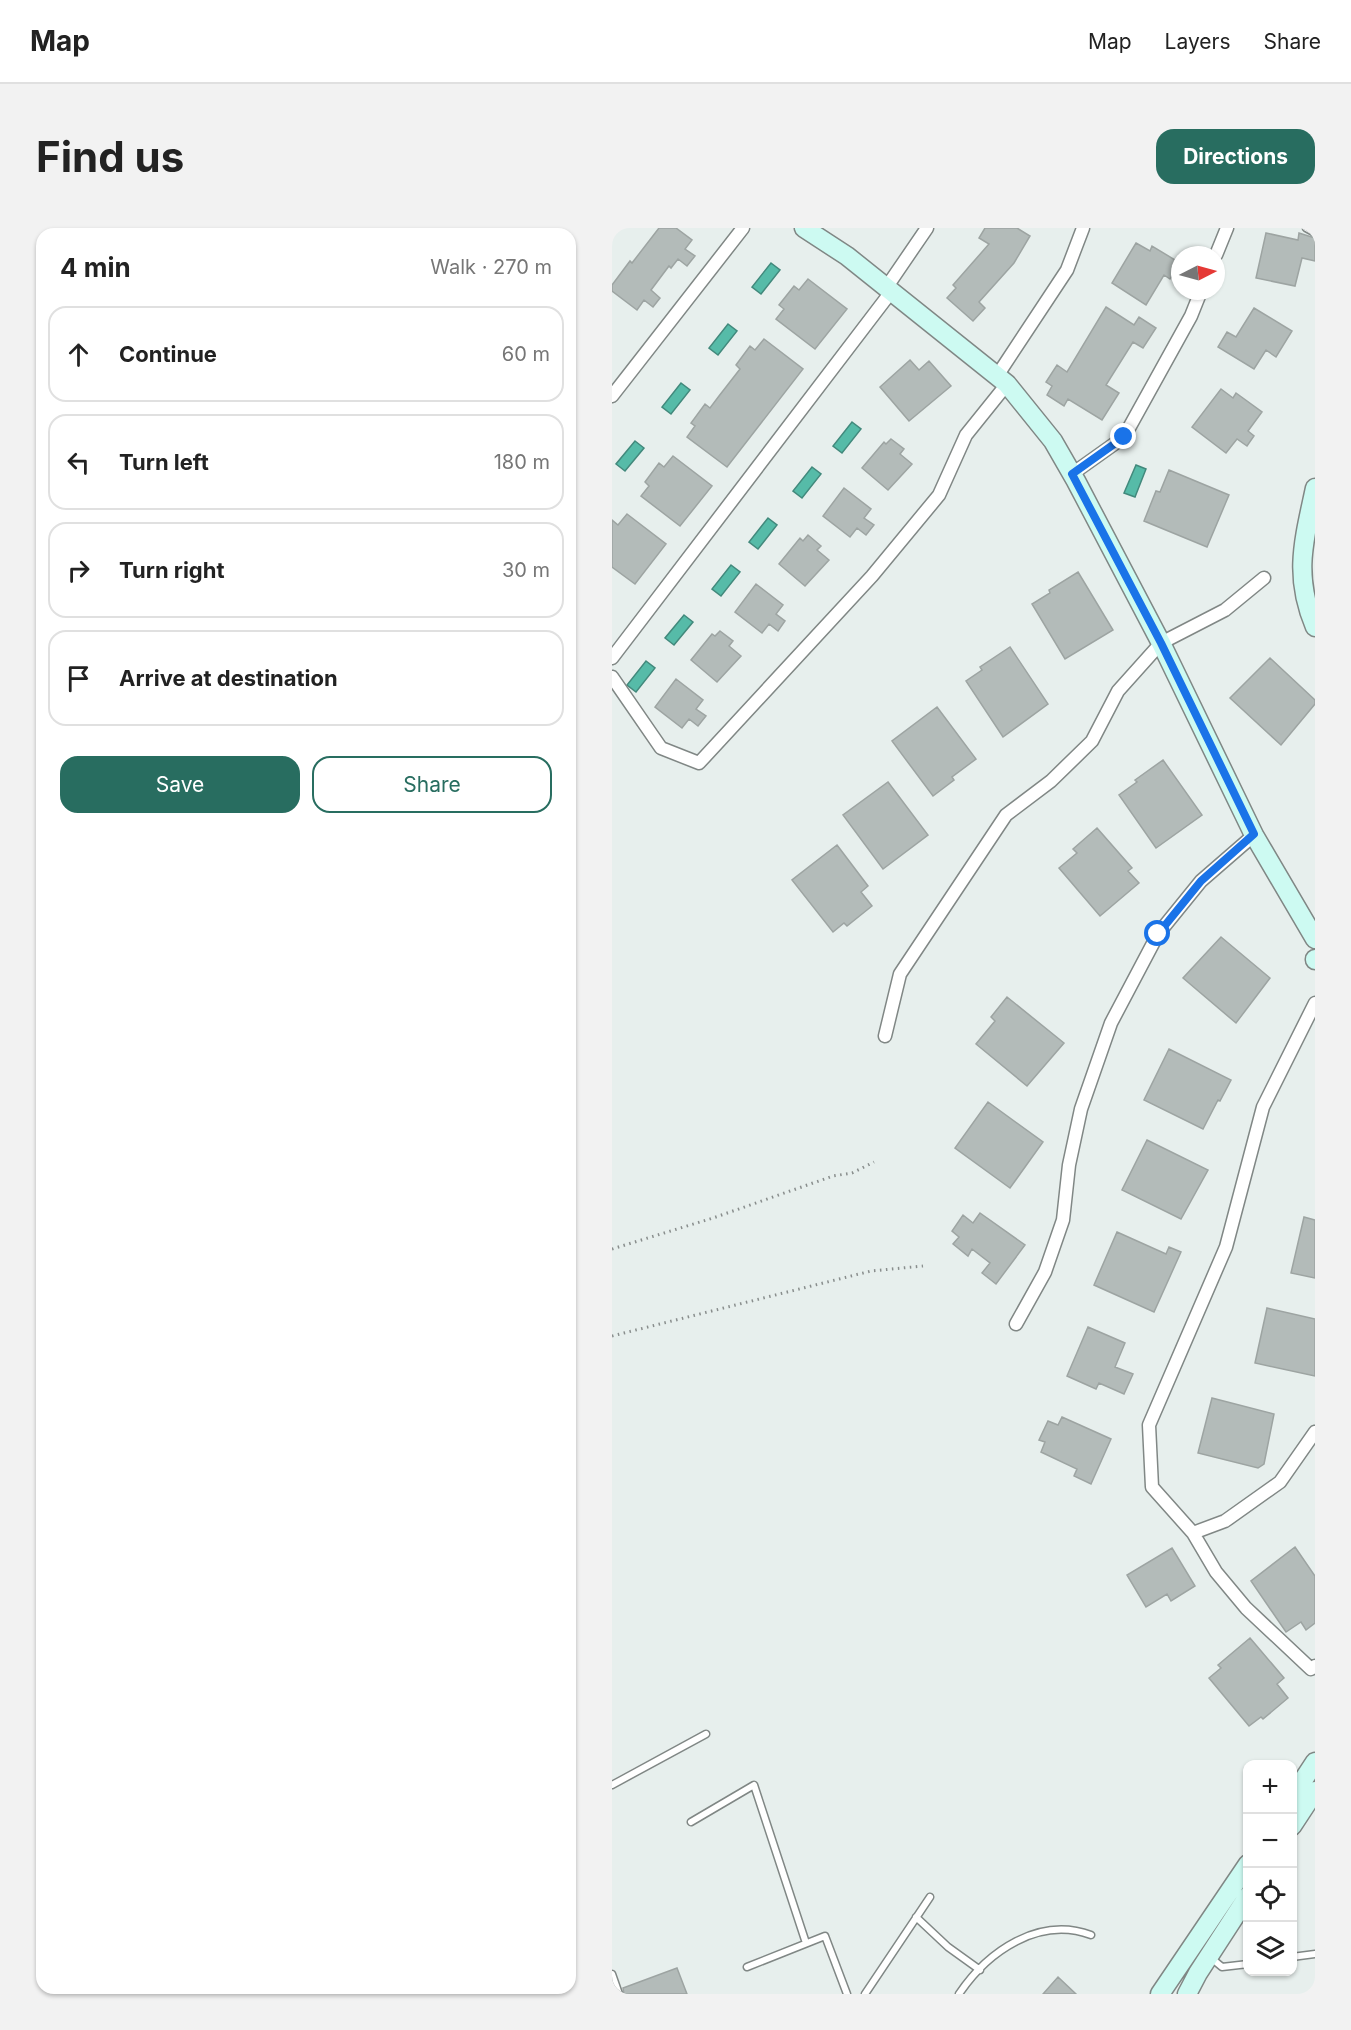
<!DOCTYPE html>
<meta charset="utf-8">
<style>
:root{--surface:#fff;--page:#f2f2f2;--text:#222;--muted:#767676;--line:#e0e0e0;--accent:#286d60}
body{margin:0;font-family:Inter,sans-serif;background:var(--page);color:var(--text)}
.controls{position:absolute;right:18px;bottom:18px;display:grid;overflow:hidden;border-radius:12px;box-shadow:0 2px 4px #0004}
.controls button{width:54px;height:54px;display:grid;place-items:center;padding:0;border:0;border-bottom:2px solid var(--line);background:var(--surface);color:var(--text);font:30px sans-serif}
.compass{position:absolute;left:559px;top:18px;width:54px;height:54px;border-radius:50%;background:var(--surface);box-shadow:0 2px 4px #0004;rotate:84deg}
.stop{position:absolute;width:18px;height:18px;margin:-14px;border:4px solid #1a73e8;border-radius:50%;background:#fff}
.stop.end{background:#1a73e8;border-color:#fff;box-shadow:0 2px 6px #0008}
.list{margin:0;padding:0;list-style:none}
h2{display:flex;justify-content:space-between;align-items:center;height:78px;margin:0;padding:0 24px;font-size:26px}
h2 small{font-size:20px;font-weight:400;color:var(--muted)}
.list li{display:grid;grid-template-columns:39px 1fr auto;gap:18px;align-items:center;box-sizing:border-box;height:96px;margin:0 12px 12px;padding:0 12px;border:2px solid var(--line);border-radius:18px}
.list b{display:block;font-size:22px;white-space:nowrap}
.list em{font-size:20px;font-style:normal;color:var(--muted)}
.actions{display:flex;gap:12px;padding:18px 24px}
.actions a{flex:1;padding:14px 0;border:2px solid var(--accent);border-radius:18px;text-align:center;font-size:21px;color:var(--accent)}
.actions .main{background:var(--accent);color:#fff}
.icon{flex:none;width:33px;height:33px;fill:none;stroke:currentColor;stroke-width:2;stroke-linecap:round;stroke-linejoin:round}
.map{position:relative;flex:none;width:703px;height:1766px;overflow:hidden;border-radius:18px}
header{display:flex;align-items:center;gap:36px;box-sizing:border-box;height:84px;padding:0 30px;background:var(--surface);border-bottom:2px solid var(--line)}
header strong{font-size:28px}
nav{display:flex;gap:33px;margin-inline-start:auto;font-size:21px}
.intro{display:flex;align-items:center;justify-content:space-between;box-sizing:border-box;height:144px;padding:0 36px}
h1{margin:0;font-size:42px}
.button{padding:15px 27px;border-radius:18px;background:var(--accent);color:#fff;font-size:21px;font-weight:700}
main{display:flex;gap:36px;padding:0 36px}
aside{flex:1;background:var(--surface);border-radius:18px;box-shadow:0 2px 4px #0004}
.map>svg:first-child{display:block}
</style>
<header>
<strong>Map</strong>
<nav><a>Map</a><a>Layers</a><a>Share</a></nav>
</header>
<div class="intro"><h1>Find us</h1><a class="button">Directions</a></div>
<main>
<aside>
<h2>4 min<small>Walk · 270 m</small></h2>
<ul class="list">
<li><svg class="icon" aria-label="ahead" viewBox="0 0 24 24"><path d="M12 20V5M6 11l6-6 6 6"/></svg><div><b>Continue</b></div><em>60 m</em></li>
<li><svg class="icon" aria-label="left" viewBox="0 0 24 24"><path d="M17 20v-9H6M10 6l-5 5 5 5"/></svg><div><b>Turn left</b></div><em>180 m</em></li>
<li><svg class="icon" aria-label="right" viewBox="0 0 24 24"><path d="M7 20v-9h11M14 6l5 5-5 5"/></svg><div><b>Turn right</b></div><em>30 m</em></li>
<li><svg class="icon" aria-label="arrive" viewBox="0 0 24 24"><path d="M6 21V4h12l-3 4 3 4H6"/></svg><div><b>Arrive at destination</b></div></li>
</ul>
<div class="actions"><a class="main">Save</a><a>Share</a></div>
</aside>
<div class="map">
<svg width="703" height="1766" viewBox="0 0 703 1766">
<rect width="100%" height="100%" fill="#e7efed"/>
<path fill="#56bba8" stroke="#42897c" stroke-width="1.5" d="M159 35 168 42 149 66 140 59Z
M116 96 125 103 106 127 97 120Z
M69 155 78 162 59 186 50 179Z
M240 194 249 201 230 225 221 218Z
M23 213 32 220 13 243 4 236Z
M524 237 534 241 523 269 512 265Z
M200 239 209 246 190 270 181 263Z
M156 290 165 297 146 321 137 314Z
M119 337 128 344 109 368 100 361Z
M72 387 81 394 62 417 53 410Z
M34 433 43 440 24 464 15 457Z"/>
<path fill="#b3bbb9" stroke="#9da4a2" stroke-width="1.5" d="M47 0H64L80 12 73 21 83 28 75 38 66 31 59 40 57 38 39 62 48 70 41 79 32 72 25 82 0 63V57L18 33 20 35Z
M373 0H405L418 8 402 35 367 74 373 80 361 93 335 70 344 60 341 57 377 16 367 10Z
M654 5 686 12 687 5 703 10V33L690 30 683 58 644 50Z
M524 15 538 23 540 18 568 35 558 51 552 47 534 77 500 55Z
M196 51 235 81 203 121 164 91 172 81 167 77 182 58 187 62Z
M494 79 522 97 527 89 544 100 531 120 521 114 494 157 507 165 490 192 456 171 452 178 435 167 440 158 434 154 445 137 455 144Z
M642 80 680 103 664 129 654 122 642 141 606 119 615 104 624 109Z
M152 111 191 141 115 239 75 209 83 198 79 195 93 176 98 180 107 168 128 141 124 137 138 118 143 122Z
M298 132 307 142 317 133 339 158 297 193 268 159Z
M609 161 621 170 624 165 650 184 636 203 642 208 635 218 625 211 614 225 580 199Z
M279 211 292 221 288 226 300 236 276 262 250 240 272 214 274 216Z
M61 228 100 258 68 298 29 268 37 258 33 254 47 235 52 239Z
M557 242 617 267 595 319 532 293 544 263 548 264Z
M232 260 259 281 252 290 262 297 254 307 245 300 238 309 211 288Z
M15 286 54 316 23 356 0 339V292L6 297Z
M196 307 209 318 205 322 217 332 193 358 167 336 188 310 191 313Z
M466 344 501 402 453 431 420 376 438 365 437 362Z
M144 356 171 377 164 386 173 393 166 403 157 396 150 405 123 384Z
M108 403 121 413 117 418 129 428 105 454 79 432 100 406 103 408Z
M398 419 436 476 391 509 354 453 370 442 368 439Z
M658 430 703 472V476L669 517 618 470Z
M64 451 91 472 84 481 94 488 86 498 77 491 70 500 43 479Z
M325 479 364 531 340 549 342 552 321 568 280 513Z
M551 532 590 587 544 620 507 567 525 554 523 552Z
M276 554 316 607 271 641 231 587Z
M485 600 520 640 516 643 527 655 488 688 447 640 465 625 461 621Z
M225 617 256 658 249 664 260 678 235 698 232 695 221 704 180 652Z
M609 709 658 750 624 795 571 750Z
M395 769 452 815 415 858 364 816 383 793 379 789Z
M557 821 619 852 608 873 606 872 591 901 532 872Z
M376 874 431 914 398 960 343 920Z
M535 912 596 942 569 991 510 962Z
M368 985 413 1017 384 1056 370 1045 378 1035 360 1021 356 1028 341 1016 347 1009 340 1003 351 987 361 995Z
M692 989 703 992V1050L679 1045Z
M505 1004 554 1026 557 1019 569 1024 542 1084 482 1057Z
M655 1080 703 1091V1148L643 1135Z
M476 1099 513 1115 503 1139 521 1146 512 1166 487 1155 484 1161 455 1148Z
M600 1170 662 1186 652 1236 646 1240 586 1225Z
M450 1189 499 1211 479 1256 462 1248 465 1241 429 1224 433 1214 427 1212 436 1193 446 1197Z
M683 1319 703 1348V1395L694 1402 689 1394 674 1404 639 1353Z
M560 1320 583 1358 559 1373 555 1366 534 1379 515 1347Z
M638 1410 672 1450 665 1456 676 1470 651 1491 649 1489 637 1498 597 1450 609 1440 606 1437Z
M65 1740 75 1766H12L11 1760Z
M446 1749 464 1766H431Z"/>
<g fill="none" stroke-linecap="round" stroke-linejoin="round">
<defs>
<path id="lane" d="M694 0 703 5
M0 1557 94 1506
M79 1594 142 1557 194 1715
M304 1689 336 1719 368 1742
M598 1729 610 1739 636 1736
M680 1729 703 1726
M135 1739 213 1708 235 1766
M0 1746 7 1766
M253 1766 318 1669
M347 1766C376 1723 427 1688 479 1707"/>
<path id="street" d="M604 27 615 0
M274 60 315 0
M385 148 455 42 471 0
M0 168 131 0
M460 246 512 209 579 88 589 63
M0 430 279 64
M0 449 49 520 87 535 260 348 327 267 354 207 395 156
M273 808 288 746 394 587 439 553 480 513 506 463 549 415 613 382 652 350
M404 1096 433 1044 451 992 457 937 469 881 499 795 546 706 589 653 642 607
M703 1204 668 1254 613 1293 581 1305 604 1344 634 1380 699 1441 703 1438
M581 1305 540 1259 537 1197 614 1019 651 879 703 775"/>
<path id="secondary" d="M192 0 235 28 395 156 441 213 464 253 549 415 642 607 703 711
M703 260C692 312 681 347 703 399
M703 731V732
M680 1569 703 1534
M680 1598 703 1563
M548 1766 636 1636
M575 1766 586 1745 636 1668"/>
</defs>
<use href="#lane" stroke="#808785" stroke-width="9"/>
<use href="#street" stroke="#808785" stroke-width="15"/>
<use href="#secondary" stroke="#808785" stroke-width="21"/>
<path stroke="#898e8d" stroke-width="3" stroke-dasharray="1.5 4.5" stroke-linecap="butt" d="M0 1021 101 990 221 948 240 945 262 934
M0 1108 259 1043 311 1038"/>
<use href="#lane" stroke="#fff" stroke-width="6"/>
<use href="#street" stroke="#fff" stroke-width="12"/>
<use href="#secondary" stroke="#cdfaf2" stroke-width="18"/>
</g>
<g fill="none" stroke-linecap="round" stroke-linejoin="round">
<path stroke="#1a73e8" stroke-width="8" d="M512 209 460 246 549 415 642 606 589 653 546 706"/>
</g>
</svg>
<div class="controls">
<button>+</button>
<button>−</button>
<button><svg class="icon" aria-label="locate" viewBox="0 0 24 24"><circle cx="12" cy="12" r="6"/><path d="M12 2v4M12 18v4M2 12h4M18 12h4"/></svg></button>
<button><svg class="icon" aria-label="layers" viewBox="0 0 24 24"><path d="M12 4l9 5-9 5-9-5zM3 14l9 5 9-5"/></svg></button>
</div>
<svg class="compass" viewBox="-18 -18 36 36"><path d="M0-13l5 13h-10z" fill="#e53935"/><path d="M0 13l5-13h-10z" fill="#767676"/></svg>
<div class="stop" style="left:546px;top:706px"></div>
<div class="stop end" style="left:512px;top:209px"></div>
</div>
</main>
